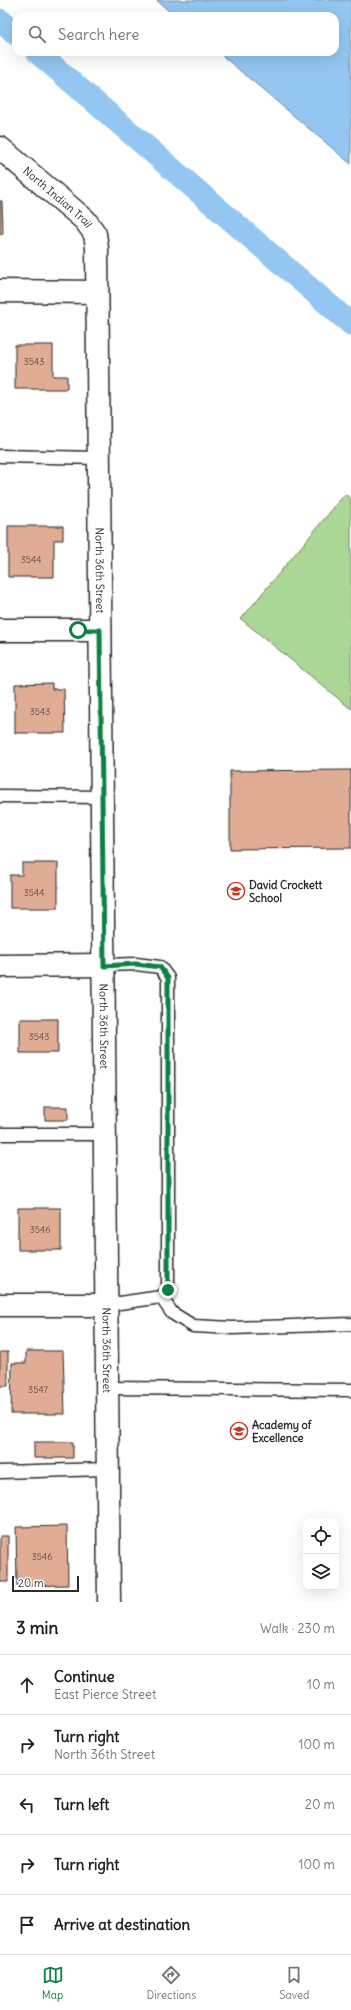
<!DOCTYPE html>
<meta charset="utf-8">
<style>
:root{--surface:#fff;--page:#f2f2f2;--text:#222;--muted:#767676;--line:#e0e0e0;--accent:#0b8043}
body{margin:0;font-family:Delius,sans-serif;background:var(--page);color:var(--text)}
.controls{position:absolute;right:12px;bottom:12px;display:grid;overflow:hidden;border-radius:8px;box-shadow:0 4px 16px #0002}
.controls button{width:36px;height:36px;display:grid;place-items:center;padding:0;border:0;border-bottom:1px solid var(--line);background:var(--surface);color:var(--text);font:20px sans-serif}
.scale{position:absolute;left:12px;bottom:10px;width:67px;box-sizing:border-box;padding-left:4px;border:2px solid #2b2b2b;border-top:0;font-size:11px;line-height:14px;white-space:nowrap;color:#2b2b2b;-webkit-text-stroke:3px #fff;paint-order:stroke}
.stop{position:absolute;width:12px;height:12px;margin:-9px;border:3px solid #0b8043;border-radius:50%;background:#fff}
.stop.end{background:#0b8043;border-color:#fff;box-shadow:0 1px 4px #0008}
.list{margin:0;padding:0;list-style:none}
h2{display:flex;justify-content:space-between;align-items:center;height:52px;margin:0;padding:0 16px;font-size:17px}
h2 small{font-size:13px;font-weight:400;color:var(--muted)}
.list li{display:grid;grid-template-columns:26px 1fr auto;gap:12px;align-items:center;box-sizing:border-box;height:60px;padding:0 16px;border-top:1px solid var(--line)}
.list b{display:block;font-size:15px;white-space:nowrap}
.list p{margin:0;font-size:13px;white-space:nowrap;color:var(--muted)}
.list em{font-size:13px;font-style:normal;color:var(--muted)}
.icon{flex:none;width:22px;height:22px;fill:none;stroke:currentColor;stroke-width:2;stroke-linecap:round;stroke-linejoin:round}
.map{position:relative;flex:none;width:351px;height:1602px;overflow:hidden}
.search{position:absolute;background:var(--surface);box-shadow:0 4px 16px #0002;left:12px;right:12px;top:12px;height:44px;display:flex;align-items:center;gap:10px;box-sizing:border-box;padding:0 14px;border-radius:12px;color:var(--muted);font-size:15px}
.sheet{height:352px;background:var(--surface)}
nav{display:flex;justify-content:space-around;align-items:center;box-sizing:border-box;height:56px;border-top:1px solid var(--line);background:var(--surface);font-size:11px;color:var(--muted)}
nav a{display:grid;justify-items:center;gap:2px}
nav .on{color:var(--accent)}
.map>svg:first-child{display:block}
</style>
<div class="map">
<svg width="351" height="1602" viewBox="0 0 351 1602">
<rect width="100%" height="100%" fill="#fff"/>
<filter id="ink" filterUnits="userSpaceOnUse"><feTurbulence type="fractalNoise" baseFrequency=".025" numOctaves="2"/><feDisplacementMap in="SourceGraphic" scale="8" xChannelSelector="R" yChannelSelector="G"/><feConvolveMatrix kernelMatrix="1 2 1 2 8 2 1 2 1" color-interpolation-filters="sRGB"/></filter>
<g filter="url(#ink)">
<path fill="#abd796" stroke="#6b8160" d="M345 494 351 499V709L241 619Z"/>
<path fill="#93c6f0" stroke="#6988a1" d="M156 0H351V164L218 52H335V16H175Z"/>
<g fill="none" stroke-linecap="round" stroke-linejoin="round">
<path stroke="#93c6f0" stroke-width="23" d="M0 20 16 34
M37 52 351 324"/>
</g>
<path fill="#e0ac94" stroke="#2b2b2b" d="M0 201H2L3 234H0Z
M15 345H53V376H67V389H15Z
M8 526H63V540H54V577H8Z
M52 683V689H64L65 733H15V684Z
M351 770V848L230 849V771Z
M22 863H58V908H10V875H22Z
M20 1019H58V1053H20Z
M45 1107H68V1120H45Z
M18 1208H61V1250H18Z
M26 1351H63L65 1414H11L12 1363H26Z
M0 1352H8V1386H0Z
M34 1442H73V1458H34Z
M67 1526 68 1585 17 1586 16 1527Z
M0 1536H8V1582H0Z"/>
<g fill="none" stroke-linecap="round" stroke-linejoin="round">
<defs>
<path id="lane" d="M0 456 99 458
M0 796 101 797
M104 965 136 964 160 967 168 978V1290L161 1297 106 1305
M0 1134H105
M161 1297 172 1313 193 1326 232 1328 351 1324
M107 1388 351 1390
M0 1472 107 1469"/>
<g id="street">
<path id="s1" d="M0 148 85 220 95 234 97 248 109 1602"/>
<path d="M0 291 97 292"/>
<path d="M0 630H100"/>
<path d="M0 966 104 965"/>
<path d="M0 1305H106"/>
</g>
</defs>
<use href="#lane" stroke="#2b2b2b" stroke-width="15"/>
<use href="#street" stroke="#2b2b2b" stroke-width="25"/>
<use href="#lane" stroke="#fff" stroke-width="12"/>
<use href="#street" stroke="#fff" stroke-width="22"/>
</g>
</g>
<g fill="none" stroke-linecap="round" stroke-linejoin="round" filter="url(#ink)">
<path stroke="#0b8043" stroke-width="5" d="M78 630H100L104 966 136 964 160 967 168 978V1290"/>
</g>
<defs>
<symbol id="school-ring" viewBox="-11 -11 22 22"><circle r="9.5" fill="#fff" stroke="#c8321e" stroke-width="1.5"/><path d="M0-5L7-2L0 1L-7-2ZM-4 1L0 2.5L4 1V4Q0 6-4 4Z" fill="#c8321e"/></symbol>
</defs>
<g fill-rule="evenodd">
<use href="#school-ring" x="226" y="881" width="20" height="20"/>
<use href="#school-ring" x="229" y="1421" width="20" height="20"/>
</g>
<g text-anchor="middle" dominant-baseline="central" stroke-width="4" stroke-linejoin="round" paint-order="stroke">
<g font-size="9" fill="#584b45">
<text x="34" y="361">3543</text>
<text x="31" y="559">3544</text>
<text x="40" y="711">3543</text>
<text x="34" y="892">3544</text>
<text x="39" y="1036">3543</text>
<text x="40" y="1229">3546</text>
<text x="38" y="1389">3547</text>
<text x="42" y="1556">3546</text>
</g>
<g font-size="11" fill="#2b2b2b" stroke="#fff">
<text stroke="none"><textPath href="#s1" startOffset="76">North Indian Trail</textPath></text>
<text stroke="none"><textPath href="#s1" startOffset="465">North 36th Street</textPath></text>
<text stroke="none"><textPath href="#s1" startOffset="921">North 36th Street</textPath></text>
<text stroke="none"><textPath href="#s1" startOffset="1245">North 36th Street</textPath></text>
</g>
<g font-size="11" font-weight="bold" fill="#2b2b2b" stroke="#fff" text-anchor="start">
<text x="249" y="885">David Crockett<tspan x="249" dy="13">School</tspan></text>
<text x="252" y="1425">Academy of<tspan x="252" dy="13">Excellence</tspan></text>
</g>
</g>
</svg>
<div class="controls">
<button><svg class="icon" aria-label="locate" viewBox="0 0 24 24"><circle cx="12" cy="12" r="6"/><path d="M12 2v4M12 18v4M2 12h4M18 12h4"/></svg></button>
<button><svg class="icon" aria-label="layers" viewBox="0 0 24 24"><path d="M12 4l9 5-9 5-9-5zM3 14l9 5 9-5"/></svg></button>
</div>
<div class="scale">20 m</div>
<div class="stop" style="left:78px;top:630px"></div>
<div class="stop end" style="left:168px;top:1290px"></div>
<div class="search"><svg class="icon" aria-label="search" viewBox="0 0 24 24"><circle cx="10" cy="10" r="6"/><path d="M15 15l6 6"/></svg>Search here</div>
</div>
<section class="sheet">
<h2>3 min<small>Walk · 230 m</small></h2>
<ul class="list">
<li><svg class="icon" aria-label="ahead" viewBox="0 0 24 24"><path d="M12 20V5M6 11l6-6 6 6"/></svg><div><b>Continue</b><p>East Pierce Street</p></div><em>10 m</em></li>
<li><svg class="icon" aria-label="right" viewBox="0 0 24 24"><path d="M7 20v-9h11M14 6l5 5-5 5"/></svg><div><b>Turn right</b><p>North 36th Street</p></div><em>100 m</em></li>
<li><svg class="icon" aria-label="left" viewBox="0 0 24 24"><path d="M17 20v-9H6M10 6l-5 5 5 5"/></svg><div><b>Turn left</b></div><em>20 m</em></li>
<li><svg class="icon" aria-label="right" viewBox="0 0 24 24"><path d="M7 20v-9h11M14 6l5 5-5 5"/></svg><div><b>Turn right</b></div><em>100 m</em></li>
<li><svg class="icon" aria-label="arrive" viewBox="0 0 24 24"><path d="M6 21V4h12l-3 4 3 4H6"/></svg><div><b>Arrive at destination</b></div></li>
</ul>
</section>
<nav>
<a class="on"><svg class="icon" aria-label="map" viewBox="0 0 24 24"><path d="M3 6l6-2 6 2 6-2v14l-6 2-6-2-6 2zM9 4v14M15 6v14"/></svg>Map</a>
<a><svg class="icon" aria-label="directions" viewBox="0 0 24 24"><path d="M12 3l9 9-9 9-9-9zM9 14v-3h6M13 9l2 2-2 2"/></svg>Directions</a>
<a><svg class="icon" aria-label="saved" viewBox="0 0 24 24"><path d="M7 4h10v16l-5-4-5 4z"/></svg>Saved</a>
</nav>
